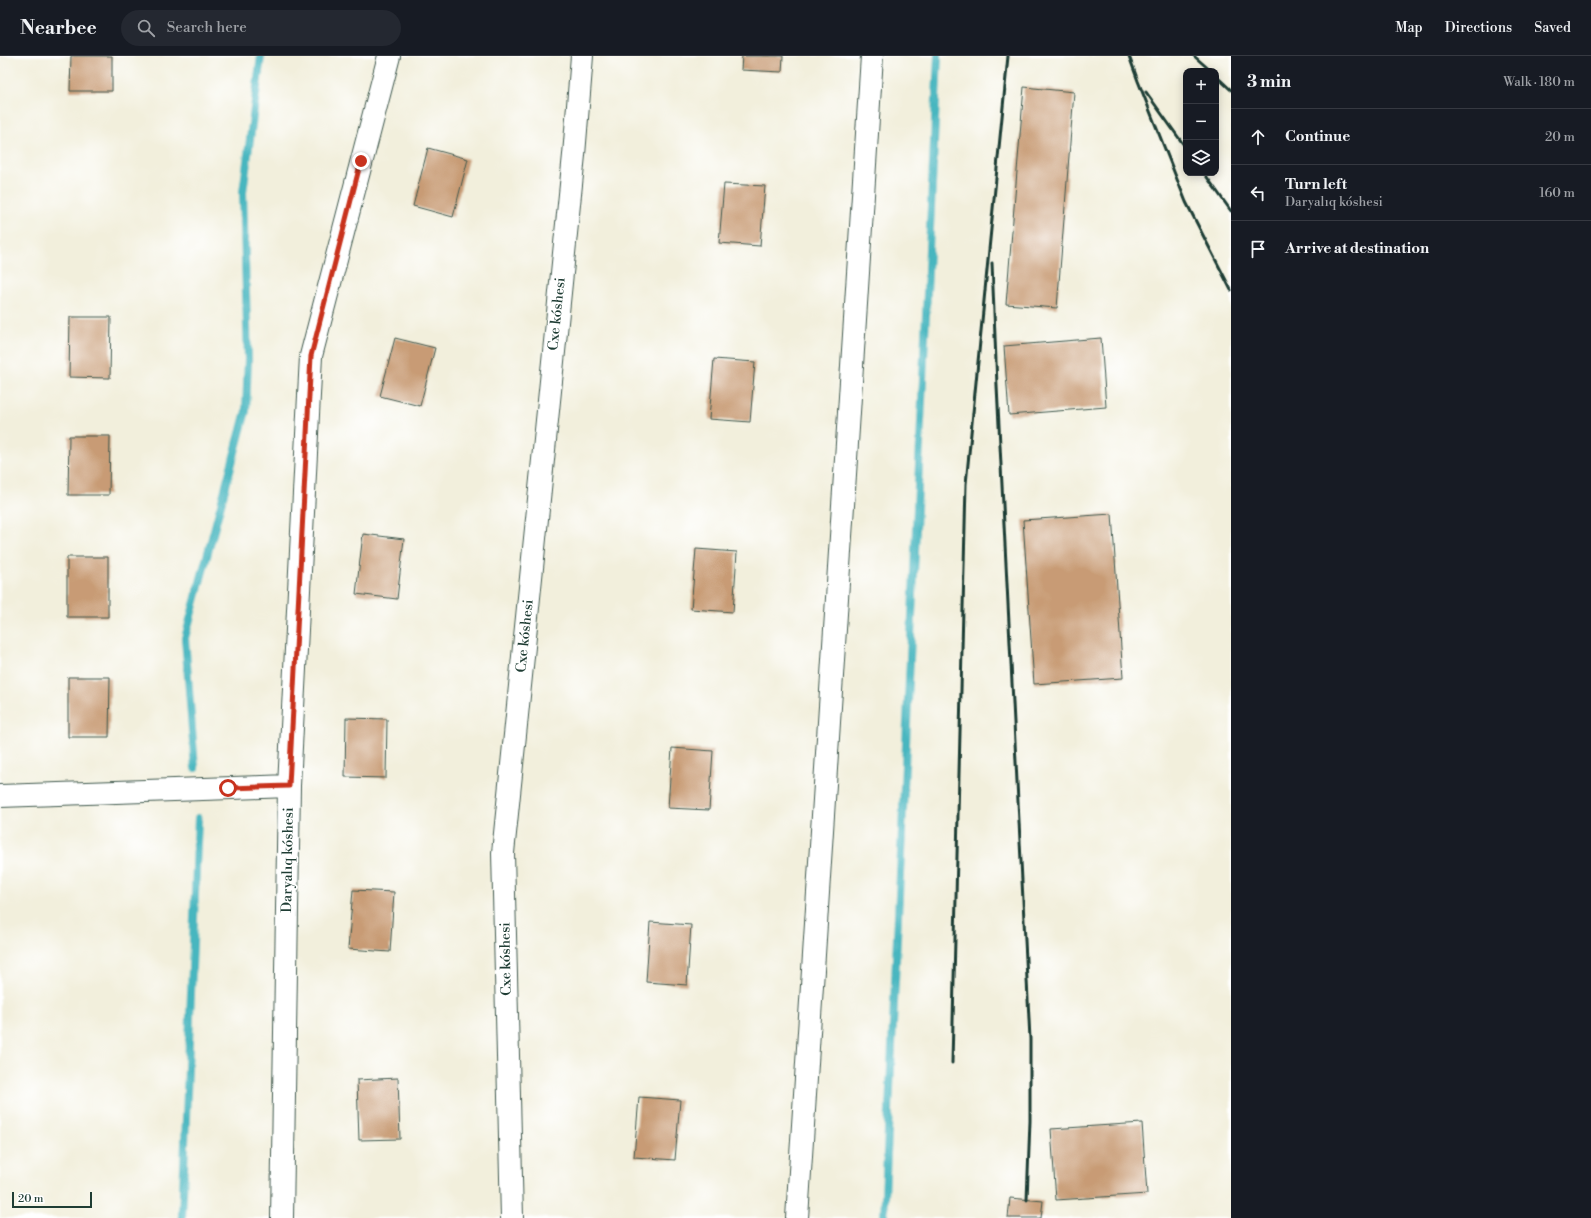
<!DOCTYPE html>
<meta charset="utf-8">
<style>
:root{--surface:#171b24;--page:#242831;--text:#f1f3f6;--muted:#9ea1a6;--line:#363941}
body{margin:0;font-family:"Libre Bodoni",serif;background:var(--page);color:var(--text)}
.controls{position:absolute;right:12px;top:12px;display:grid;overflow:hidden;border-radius:8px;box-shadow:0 2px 10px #0003}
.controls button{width:36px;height:36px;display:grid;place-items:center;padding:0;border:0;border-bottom:1px solid var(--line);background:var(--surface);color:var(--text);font:20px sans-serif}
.scale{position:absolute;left:12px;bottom:10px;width:80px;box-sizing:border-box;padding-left:4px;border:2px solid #1f3d34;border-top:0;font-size:11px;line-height:14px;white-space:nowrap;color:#1f3d34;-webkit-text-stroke:3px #fff;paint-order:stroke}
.stop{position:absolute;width:12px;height:12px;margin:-9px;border:3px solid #c8321e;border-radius:50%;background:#fff}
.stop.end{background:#c8321e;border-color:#fff;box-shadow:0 1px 4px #0008}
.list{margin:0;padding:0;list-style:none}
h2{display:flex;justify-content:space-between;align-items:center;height:52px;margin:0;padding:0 16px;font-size:17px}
h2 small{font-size:13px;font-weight:400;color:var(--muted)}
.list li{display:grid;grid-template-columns:26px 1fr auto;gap:12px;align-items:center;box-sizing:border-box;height:56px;padding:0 16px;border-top:1px solid var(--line)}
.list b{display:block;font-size:15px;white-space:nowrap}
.list p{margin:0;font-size:13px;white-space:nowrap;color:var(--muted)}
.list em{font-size:13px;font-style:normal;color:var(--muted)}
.icon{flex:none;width:22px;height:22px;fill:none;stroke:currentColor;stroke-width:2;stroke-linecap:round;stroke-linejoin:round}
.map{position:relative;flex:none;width:1231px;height:1162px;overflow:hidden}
header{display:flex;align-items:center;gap:24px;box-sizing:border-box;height:56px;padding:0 20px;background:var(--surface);border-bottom:1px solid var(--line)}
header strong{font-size:19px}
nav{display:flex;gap:22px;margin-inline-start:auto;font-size:14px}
.search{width:280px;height:36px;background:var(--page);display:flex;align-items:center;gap:10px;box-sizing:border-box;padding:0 14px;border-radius:22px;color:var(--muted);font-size:15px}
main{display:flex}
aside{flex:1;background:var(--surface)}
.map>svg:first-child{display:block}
</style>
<header>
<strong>Nearbee</strong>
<div class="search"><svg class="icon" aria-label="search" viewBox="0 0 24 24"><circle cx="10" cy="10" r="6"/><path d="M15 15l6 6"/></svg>Search here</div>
<nav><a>Map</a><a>Directions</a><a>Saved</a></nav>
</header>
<main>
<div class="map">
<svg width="1231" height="1162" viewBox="0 0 1231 1162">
<rect width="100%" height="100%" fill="#fff"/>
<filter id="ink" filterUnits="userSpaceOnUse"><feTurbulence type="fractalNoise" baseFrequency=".025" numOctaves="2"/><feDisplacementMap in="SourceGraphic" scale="8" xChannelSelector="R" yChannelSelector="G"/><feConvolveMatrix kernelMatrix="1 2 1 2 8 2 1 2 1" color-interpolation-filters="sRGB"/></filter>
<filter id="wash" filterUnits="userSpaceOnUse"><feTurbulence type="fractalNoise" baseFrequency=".012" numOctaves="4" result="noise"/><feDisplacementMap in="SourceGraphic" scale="16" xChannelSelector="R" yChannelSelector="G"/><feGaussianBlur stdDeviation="0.9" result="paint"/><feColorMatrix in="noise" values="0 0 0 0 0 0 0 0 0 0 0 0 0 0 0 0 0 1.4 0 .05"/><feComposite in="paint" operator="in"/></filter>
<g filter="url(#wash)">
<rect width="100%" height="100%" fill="#f2efdc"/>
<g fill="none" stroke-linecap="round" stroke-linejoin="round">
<path stroke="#47b6bf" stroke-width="8" d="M195 712 185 582 246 355 248 303 243 136 261 0
M182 1162 198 762
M884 1162 938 0"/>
</g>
<g id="blocks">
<path fill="#c89b74" d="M71 0H112V35H70Z
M742 0H783L782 16 741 14Z
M1024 31 1074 36 1057 252 1006 248Z
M428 92 468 103 453 161 413 150Z
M724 128 765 130 760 190 719 187Z
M70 261H111L110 322 69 321Z
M395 282 435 292 420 350 380 340Z
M1101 282 1106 351 1009 359 1004 290Z
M714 303 755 306 750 366 709 363Z
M69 380H110L109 439H68Z
M1112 458 1123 622 1034 628 1023 464Z
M363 478 404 483 397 543 356 538Z
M696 493 737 496 733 556 691 553Z
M67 501H108V561H67Z
M68 621H110L109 681H68Z
M346 662 387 663 386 722 345 721Z
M672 692 713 695 709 754 668 752Z
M353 834 394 836 390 896 348 893Z
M650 866 691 869 687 929 646 926Z
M398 1022 400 1083 359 1084 357 1024Z
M639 1041 680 1044 675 1104 634 1101Z
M1142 1067 1147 1138 1056 1144 1051 1073Z
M1010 1142 1043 1145 1041 1162H1008Z"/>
</g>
</g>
<g filter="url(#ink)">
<use href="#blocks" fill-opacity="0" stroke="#3f584d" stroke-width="1"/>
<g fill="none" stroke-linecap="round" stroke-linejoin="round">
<defs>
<path id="minor" d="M0 740 289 730
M282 1162 289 730 311 300 389 0
M512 1162 503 797 574 99 582 0
M797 1162 872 0"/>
</defs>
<use href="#minor" stroke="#3f584d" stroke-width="24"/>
<use href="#minor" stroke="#fff" stroke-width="22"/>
<path stroke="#1f3d34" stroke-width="3" d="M1129 0 1138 25 1186 146 1231 234
M1194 0 1211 15
M1216 20 1231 34
M1146 36 1186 92
M1204 117 1231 155
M992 207 997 330 1030 983V1065L1027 1144
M952 1007 966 428 1008 0"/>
</g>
</g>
<g fill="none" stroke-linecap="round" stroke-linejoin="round" filter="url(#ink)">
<path stroke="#c8321e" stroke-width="5" d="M228 732 289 730 311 300 361 105"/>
</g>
<g text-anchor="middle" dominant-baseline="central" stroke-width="3.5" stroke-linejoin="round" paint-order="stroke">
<g font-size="14" fill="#1f3d34" stroke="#fff">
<text transform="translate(557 258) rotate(-84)">Cxe kóshesi</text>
<text transform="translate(525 580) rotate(-84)">Cxe kóshesi</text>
<text transform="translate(288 804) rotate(-89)">Daryalıq kóshesi</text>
<text transform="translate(506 903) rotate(-91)">Cxe kóshesi</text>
</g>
</g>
</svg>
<div class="controls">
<button>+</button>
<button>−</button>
<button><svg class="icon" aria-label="layers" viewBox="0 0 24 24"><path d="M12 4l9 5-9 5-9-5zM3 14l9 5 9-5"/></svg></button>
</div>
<div class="scale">20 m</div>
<div class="stop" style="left:228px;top:732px"></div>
<div class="stop end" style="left:361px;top:105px"></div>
</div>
<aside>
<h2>3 min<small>Walk · 180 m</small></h2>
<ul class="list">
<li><svg class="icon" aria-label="ahead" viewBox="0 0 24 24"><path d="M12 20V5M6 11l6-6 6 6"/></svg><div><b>Continue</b></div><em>20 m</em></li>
<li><svg class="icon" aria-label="left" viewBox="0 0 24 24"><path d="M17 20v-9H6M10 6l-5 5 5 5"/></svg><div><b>Turn left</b><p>Daryalıq kóshesi</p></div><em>160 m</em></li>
<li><svg class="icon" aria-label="arrive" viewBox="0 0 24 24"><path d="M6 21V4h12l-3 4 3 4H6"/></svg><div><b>Arrive at destination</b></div></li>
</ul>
</aside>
</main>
